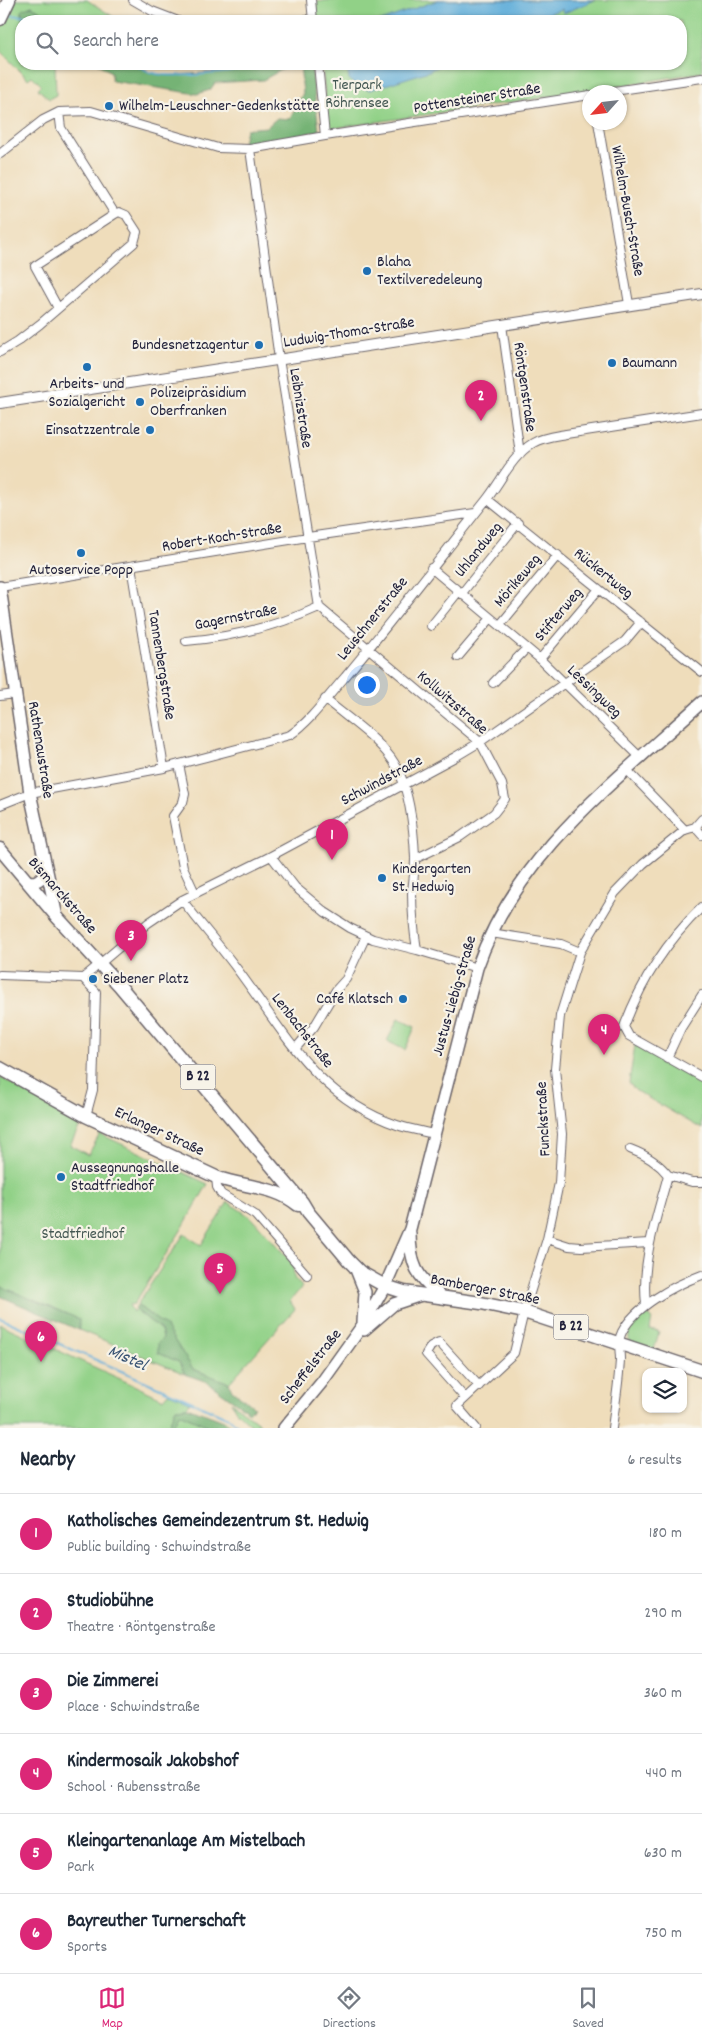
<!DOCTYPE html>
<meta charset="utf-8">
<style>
:root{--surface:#fff;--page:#f2f2f3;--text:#1f2937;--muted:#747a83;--line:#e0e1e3;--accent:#db2777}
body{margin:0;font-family:Dekko,sans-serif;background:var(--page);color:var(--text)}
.controls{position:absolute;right:15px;bottom:15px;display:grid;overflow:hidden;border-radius:10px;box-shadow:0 1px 4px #0004}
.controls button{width:45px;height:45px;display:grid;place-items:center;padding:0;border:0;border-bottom:1px solid var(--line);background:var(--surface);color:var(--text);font:25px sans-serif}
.compass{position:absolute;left:582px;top:85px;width:45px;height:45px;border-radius:50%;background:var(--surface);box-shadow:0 1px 4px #0004;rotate:243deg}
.you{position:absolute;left:366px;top:684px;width:18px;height:18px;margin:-12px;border:4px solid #fff;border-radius:50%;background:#1a73e8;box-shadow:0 0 0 8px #1a73e833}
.badge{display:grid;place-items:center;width:32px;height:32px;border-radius:50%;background:var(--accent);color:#fff;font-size:16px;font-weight:700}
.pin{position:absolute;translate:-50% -41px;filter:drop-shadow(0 1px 2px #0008)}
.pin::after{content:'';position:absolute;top:26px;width:18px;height:15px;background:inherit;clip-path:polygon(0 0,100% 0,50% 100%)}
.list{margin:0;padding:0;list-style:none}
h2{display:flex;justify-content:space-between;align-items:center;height:65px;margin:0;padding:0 20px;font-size:21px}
h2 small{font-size:16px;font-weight:400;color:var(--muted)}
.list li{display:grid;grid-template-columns:32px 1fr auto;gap:15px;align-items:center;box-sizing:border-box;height:80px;padding:0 20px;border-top:1px solid var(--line)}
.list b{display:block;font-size:19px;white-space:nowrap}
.list p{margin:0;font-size:16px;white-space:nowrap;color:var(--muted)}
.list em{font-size:16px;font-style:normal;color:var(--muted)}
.icon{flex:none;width:28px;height:28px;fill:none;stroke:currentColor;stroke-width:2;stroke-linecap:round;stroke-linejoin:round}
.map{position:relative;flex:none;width:702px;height:1428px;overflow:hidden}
.search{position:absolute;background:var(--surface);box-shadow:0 1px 4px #0004;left:15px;right:15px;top:15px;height:55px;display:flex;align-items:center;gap:12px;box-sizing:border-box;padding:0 18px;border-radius:20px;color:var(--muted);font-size:19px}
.sheet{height:545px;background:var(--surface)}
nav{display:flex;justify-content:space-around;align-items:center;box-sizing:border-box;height:70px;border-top:1px solid var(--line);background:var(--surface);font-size:14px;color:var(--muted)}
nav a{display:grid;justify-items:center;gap:2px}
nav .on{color:var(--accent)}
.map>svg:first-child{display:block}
</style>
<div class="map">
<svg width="702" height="1428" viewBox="0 0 702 1428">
<rect width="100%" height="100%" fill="#f7f3e8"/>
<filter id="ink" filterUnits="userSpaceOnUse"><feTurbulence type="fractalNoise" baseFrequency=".02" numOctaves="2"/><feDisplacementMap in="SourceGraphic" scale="10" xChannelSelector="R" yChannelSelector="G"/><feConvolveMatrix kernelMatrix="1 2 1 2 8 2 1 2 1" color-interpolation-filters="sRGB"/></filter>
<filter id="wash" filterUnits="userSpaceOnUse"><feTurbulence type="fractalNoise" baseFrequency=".0096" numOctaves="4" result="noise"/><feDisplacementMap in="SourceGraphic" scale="20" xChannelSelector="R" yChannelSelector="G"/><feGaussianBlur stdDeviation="1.12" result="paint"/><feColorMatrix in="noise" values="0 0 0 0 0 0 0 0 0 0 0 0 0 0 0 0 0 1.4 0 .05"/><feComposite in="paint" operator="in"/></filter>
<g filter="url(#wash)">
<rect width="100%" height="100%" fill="#efddbb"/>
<path fill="#91d187" stroke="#5a7a61" d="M14 0H87L120 21H60L53 19 32 6 22 10 21 64H55L56 95 49 99 38 89 41 85 32 76 28 79 0 51V27Z
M329 0H702V72L596 90 328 129 322 64H681V21H317L316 2Z
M398 1019 415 1027 405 1050 387 1041Z
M635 1045 702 1081V1129L636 1091 629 1083Z
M0 1077 81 1124 70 1145 88 1155 100 1134 208 1184 180 1232 134 1304 129 1305 133 1312 135 1309 161 1330 163 1338 179 1362 185 1374 79 1330 78 1319 0 1286Z
M228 1202 252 1218 293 1264 294 1278 302 1287 290 1301 295 1309 229 1383 193 1369 165 1326 137 1305 184 1234 201 1245Z
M643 1311 652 1318 650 1330 659 1332 654 1350 630 1342C625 1329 635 1321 643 1311Z
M0 1324 164 1399 169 1393 190 1402 187 1407 176 1408 167 1428H0Z
M231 1402 260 1424 258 1428H254L236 1411Z
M179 1413 213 1428H172Z"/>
<path fill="#74b374" stroke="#4b6a58" d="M32 6 53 19 60 21H23L22 10Z
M99 64H136L152 73 170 75 222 72 265 64H292L263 80 215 83 210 90 197 94 112 81 111 72Z
M300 64H311L319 131 246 145 243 143 246 129 267 127 277 118 290 119 303 93Z
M0 1286 79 1319V1330L0 1296Z
M137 1305 165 1326 193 1369 229 1383 232 1390 254 1407 249 1412 207 1382 185 1374 179 1362 158 1353V1343L163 1338 161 1330 135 1309Z
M187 1407 224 1421 232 1428H213L179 1413 172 1428H167L176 1408Z"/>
<path fill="#61aeda" stroke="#42688a" d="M438 0H595L564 13 562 9 529 21H381Z
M346 64H442L429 71 370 90 355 86 349 79Z"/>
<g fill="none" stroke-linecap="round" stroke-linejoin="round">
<path stroke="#61aeda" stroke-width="2" d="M9 15 53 19
M136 64C141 67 147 72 153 73 175 79 243 72 265 64
M0 1318 229 1418 241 1428"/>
</g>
</g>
<g filter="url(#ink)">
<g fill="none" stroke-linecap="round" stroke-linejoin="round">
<defs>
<path id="minor" d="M133 0 152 11 178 21
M311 0 313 21
M293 21 313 20
M318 64 325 136
M607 92 702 78
M59 112 61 128 115 214
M598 122 629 304
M250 149 279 359 319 607 480 742 502 784 505 799 494 813 460 837 415 859
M0 154 43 120 59 112 91 111 218 148 250 149 325 136 590 95
M502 325 520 454
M0 352 18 341 40 324 134 243 137 232 126 215 119 212 115 214 35 266 58 308
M487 499 702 672
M131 566 164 768
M431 568 540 659 641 758
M0 587 308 537 475 513
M462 593 518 523
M500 625 558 555
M431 626 459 591
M186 641C234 637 275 627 319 607
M458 657 491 618
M540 659 599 589
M493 683 527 648
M0 696 15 694
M325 699C347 718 374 735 391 758 409 782 414 829 415 858 415 870 413 881 412 893 412 912 414 931 417 950
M179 764 185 794 183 802 173 816 183 867 195 893
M627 770 685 830 695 827 702 819
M0 805 30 793 164 768 290 735C311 721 328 696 345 677 394 619 440 558 487 499 501 481 513 455 533 443 543 437 555 436 566 434L702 413
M695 827 702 835
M271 856 295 887 325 912 350 928 373 939 417 950 477 968
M182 900C200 923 219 945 237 969 285 1033 316 1097 397 1125 409 1129 422 1131 434 1134
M702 907C667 941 641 981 624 1027L629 1036 702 1077
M491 933 561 944 580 952
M0 975 83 978 148 923 182 900 271 856 455 757 480 742 625 641 641 622
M83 978 96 992 93 1090 86 1116
M295 1049 314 1027 336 990 346 979 366 936
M667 1058 681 1028 702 995
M630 1149C646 1155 658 1162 668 1175 657 1217 641 1260 646 1304
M668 1175 692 1182H702
M216 1177 217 1187 221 1194 255 1215 307 1275
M547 1239 569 1246 581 1247 649 1243
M465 1398 426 1354 431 1346 439 1342 479 1386
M476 1428 457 1406 514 1353 524 1312 547 1239 559 1183 562 1134 555 1069 560 1016 580 952 615 893 643 864 685 830
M612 1428C615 1405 619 1382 620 1359 620 1350 617 1341 622 1332 635 1306 675 1285 702 1275"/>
<path id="tertiary" d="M0 403 702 294"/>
<path id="secondary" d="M0 587 30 793 57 917
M27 881C36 884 41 879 46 872
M410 1233C410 1265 417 1277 441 1296
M355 1267 365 1292 363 1322
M364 1330 394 1304 421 1295
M284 1428 322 1382 362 1326 385 1286 410 1229 477 968C516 854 616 781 702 702"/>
<path id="primary" d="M0 19 9 0
M0 849 57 917 119 985 302 1202 308 1212 349 1261 360 1272 385 1286 404 1292 481 1303 524 1312 702 1371
M0 1068 86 1116 216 1177C245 1188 274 1185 298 1205"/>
</defs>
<use href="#minor" stroke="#6a6368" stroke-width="10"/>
<use href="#tertiary" stroke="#6a6368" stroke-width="12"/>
<use href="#secondary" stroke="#6a6368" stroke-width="14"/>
<use href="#primary" stroke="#6a6368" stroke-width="15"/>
<use href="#minor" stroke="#fff" stroke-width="8"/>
<use href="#tertiary" stroke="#fff" stroke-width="10"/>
<use href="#secondary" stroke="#fff" stroke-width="11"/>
<use href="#primary" stroke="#fff" stroke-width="12"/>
</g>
</g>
<g fill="#1f6fb2" stroke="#f7f3e8" stroke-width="2">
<circle cx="109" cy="106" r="5"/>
<circle cx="367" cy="271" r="5"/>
<circle cx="259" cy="345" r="5"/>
<circle cx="612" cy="363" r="5"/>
<circle cx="87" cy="367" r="5"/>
<circle cx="140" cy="402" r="5"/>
<circle cx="150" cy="430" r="5"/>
<circle cx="81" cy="553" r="5"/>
<circle cx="382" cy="878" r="5"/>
<circle cx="93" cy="979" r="5"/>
<circle cx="403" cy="999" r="5"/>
<circle cx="61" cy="1177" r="5"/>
</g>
<g text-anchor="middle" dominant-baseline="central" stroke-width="4.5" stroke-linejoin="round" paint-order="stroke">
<g fill="#f7f3e8" stroke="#62616f" stroke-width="1">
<rect x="180.5" y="1064.5" width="35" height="25" rx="4"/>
<rect x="553.5" y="1314.5" width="35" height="25" rx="4"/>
</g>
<g font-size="15" font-weight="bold" fill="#22223b">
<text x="198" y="1077">B 22</text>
<text x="571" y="1327">B 22</text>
</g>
<g font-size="16" fill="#435752" stroke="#f7f3e8">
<text x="357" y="85">Tierpark<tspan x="357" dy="18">Röhrensee</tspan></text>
<text x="83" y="1234">Stadtfriedhof</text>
</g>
<g font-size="16" fill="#22223b" stroke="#f7f3e8">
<text transform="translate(477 99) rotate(-9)">Pottensteiner Straße</text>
<text transform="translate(627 211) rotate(80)">Wilhelm-Busch-Straße</text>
<text transform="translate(349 333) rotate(-9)">Ludwig-Thoma-Straße</text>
<text transform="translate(524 387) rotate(82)">Röntgenstraße</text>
<text transform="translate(300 408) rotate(81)">Leibnizstraße</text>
<text transform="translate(222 538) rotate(-9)">Robert-Koch-Straße</text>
<text transform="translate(479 550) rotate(-51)">Uhlandweg</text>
<text transform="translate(603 574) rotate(39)">Rückertweg</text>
<text transform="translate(518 581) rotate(-50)">Mörikeweg</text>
<text transform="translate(559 615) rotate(-50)">Stifterweg</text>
<text transform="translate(236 618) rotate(-11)">Gagernstraße</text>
<text transform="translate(373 619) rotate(-51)">Leuschnerstraße</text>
<text transform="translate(161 665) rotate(81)">Tannenbergstraße</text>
<text transform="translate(594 692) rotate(44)">Lessingweg</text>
<text transform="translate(452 703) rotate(41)">Kollwitzstraße</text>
<text transform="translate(40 750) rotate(81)">Rathenaustraße</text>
<text transform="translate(382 781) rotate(-28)">Schwindstraße</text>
<text transform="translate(62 896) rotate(49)">Bismarckstraße</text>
<text transform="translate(455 996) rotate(-74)">Justus-Liebig-Straße</text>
<text transform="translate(302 1031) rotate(52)">Lenbachstraße</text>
<text transform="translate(544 1119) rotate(-93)">Funckstraße</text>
<text transform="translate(159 1132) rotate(25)">Erlanger Straße</text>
<text transform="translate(485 1290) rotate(11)">Bamberger Straße</text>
<text transform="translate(311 1367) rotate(-52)">Scheffelstraße</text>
</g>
<g font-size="16" fill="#22223b" stroke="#f7f3e8" text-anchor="start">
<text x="119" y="106">Wilhelm-Leuschner-Gedenkstätte</text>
<text x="377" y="262">Blaha<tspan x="377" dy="18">Textilveredeleung</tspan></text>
<text x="249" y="345" text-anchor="end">Bundesnetzagentur</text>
<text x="622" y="363">Baumann</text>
<text x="87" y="384" text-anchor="middle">Arbeits- und<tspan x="87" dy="18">Sozialgericht</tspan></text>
<text x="150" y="393">Polizeipräsidium<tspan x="150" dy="18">Oberfranken</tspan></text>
<text x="140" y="430" text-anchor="end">Einsatzzentrale</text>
<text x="81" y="570" text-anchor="middle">Autoservice Popp</text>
<text x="392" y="869">Kindergarten<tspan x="392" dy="18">St. Hedwig</tspan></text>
<text x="103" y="979">Siebener Platz</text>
<text x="393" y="999" text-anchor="end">Café Klatsch</text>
<text x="71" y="1168">Aussegnungshalle<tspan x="71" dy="18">Stadtfriedhof</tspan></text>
</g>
<g font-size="18" font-style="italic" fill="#385373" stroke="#f7f3e8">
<text transform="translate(127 1359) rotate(24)">Mistel</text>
</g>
</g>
</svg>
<div class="controls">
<button><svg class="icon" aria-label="layers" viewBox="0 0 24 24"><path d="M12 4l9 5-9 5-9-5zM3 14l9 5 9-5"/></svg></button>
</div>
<svg class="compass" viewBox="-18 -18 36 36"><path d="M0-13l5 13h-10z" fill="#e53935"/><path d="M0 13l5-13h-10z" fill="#747a83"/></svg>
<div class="you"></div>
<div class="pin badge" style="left:332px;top:860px">1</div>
<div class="pin badge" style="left:481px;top:421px">2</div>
<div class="pin badge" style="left:131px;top:961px">3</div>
<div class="pin badge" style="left:604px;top:1055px">4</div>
<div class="pin badge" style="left:220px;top:1294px">5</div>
<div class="pin badge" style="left:41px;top:1362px">6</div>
<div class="search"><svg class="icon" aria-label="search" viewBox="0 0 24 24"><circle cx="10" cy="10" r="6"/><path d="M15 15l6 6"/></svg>Search here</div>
</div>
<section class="sheet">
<h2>Nearby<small>6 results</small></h2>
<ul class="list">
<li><span class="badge">1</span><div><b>Katholisches Gemeindezentrum St. Hedwig</b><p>Public building · Schwindstraße</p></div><em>180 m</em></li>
<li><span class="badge">2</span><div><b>Studiobühne</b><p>Theatre · Röntgenstraße</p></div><em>290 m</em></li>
<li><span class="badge">3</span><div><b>Die Zimmerei</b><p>Place · Schwindstraße</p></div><em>360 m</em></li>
<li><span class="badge">4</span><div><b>Kindermosaik Jakobshof</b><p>School · Rubensstraße</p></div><em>440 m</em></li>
<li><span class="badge">5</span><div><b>Kleingartenanlage Am Mistelbach</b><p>Park</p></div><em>630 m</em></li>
<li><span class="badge">6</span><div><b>Bayreuther Turnerschaft</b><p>Sports</p></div><em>750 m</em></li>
</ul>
</section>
<nav>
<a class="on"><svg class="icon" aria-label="map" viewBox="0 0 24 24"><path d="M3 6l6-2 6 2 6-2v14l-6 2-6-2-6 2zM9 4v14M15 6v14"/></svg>Map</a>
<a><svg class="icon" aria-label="directions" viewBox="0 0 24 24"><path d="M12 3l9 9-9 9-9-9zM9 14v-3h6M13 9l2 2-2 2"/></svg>Directions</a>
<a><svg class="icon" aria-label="saved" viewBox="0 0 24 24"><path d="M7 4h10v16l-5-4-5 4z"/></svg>Saved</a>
</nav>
